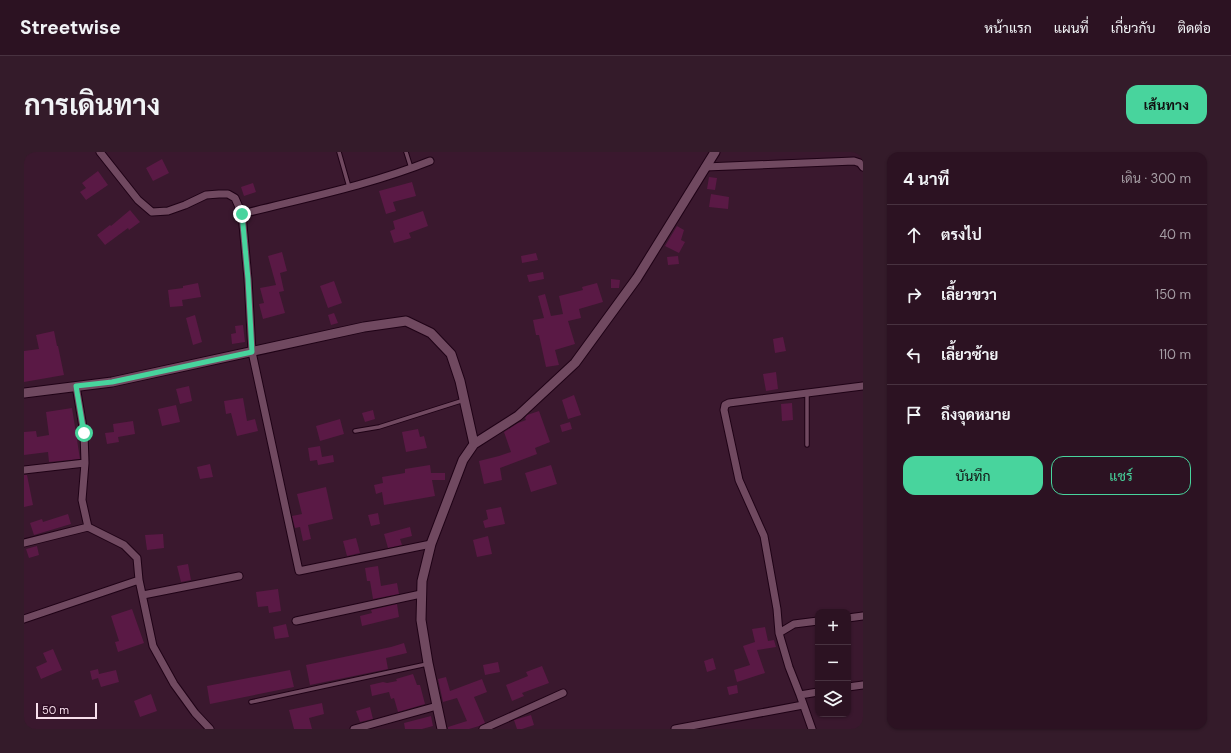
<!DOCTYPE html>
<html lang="th">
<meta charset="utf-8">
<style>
:root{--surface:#2c1222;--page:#341b2a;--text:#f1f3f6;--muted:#a69ea5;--line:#483240;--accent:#48d49d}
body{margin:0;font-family:"DM Sans",Sarabun,sans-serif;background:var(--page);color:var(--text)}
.controls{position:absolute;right:12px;bottom:12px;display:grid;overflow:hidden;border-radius:8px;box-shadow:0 1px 3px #0004}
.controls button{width:36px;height:36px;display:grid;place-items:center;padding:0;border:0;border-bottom:1px solid var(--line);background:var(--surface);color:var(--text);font:20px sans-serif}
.scale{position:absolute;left:12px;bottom:10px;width:61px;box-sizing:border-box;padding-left:4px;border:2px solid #f7dfec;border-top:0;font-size:11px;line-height:14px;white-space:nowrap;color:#f7dfec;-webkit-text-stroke:3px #2f0e24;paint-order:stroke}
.stop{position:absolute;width:12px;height:12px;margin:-9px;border:3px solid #48d49d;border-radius:50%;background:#fff}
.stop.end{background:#48d49d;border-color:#fff;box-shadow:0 1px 4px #0008}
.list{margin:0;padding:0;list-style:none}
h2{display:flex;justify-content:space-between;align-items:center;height:52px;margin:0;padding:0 16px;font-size:17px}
h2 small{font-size:13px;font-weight:400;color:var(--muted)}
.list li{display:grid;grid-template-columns:26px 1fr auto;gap:12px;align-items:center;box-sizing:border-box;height:60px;padding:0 16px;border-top:1px solid var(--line)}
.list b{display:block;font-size:15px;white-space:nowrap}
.list em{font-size:13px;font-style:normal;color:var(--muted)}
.actions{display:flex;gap:8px;padding:12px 16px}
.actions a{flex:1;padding:9px 0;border:1px solid var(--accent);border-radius:12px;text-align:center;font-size:14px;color:var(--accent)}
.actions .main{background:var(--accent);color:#111}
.icon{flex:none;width:22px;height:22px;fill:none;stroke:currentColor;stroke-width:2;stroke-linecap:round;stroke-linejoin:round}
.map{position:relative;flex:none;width:839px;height:577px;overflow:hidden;border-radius:12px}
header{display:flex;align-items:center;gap:24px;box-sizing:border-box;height:56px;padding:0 20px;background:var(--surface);border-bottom:1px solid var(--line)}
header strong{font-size:19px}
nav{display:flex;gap:22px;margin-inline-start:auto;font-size:14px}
.intro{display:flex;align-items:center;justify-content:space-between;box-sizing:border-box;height:96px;padding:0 24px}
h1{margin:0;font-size:28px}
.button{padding:10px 18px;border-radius:12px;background:var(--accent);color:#111;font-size:14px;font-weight:700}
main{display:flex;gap:24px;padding:0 24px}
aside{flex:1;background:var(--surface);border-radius:12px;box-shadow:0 1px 3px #0004}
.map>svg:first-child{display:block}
</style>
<header>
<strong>Streetwise</strong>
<nav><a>หน้าแรก</a><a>แผนที่</a><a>เกี่ยวกับ</a><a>ติดต่อ</a></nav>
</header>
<div class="intro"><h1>การเดินทาง</h1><a class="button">เส้นทาง</a></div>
<main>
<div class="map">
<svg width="839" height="577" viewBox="0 0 839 577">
<rect width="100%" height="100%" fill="#3a182e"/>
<path fill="#5a1945" d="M138 7 145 21 129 29 122 16Z
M74 19 84 33 62 48 56 40 62 36 58 31Z
M685 25 693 26 691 38 683 37Z
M388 30 392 44 369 50 372 59 362 62 355 39Z
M229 31 232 40 220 44 217 35Z
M687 42 705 45 704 57 685 55Z
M106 58 116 70 105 78 104 76 81 93 73 83 86 73 87 74Z
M399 59 404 74 385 81 387 86 370 91 366 79 371 77 369 69Z
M653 74 660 78 657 88 661 90 655 101 641 94Z
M258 100 263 119 256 121 260 139 255 140 261 161 239 167 235 152 240 151 236 136 252 133 244 104Z
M512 101 514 108 498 111 497 104Z
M654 104 655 112 644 113 643 105Z
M519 120 520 127 505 130 503 123Z
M587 127 596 128 595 136H587Z
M310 129 318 151 304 156 296 134Z
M174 131 177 145 158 148 159 154 146 155 144 138 159 136V134Z
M573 131 579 150 555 157 557 166 544 169 551 192 531 198 535 213 522 215 515 183H512L509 168 520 166 514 144 521 142 527 164 539 162 535 144 559 138 558 135Z
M310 161 314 171 307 173 304 163Z
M171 163 178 190 169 193 162 166Z
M219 173 221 190 208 192 207 182 212 181 211 174Z
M30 179 33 194H34L40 223 0 230V199L15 197 12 183Z
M759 185 762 199 751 201 749 187Z
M752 220 754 237 742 239 739 222Z
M165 234 168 249 156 252 152 237Z
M550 243 557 263 544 267 538 248Z
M219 246 223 269 231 267 234 279 213 284 207 261 202 262 200 249Z
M768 251 769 268 758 269 757 252Z
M152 253 156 270 138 274 134 257Z
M48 256 56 307 25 310 24 300 0 303V280L12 279 13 285 25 283 22 260Z
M349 258 351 267 341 270 338 261Z
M515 259 526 290 511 296 513 302 476 316 478 328 460 332 455 309 475 304 487 300 480 280 494 271 502 268 501 266 503 263Z
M316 267 320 282 296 289 292 274Z
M109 269 111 282 94 285 95 290 83 292 81 281 90 280 89 272Z
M546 270 548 277 538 280 536 273Z
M394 277 396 285 400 284 403 296 382 300 378 280Z
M296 294 298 305 309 303 310 310 294 313 293 308 286 309 284 296Z
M186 312 189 325 176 327 173 315Z
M406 313 407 321H421V328H408L411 344 360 353 358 340 352 342 350 333 359 331 358 325 381 321V317Z
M527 313 533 332 507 340 501 321Z
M0 323H3L9 353 0 355Z
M302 335 309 367 284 373 287 387 279 389 276 375 271 376 268 364 278 362 273 342Z
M477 355 481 372 461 376 459 369 464 367 462 358Z
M354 361 356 372 347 374 344 363Z
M44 362 47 372 10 383 6 371 18 367 19 370Z
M386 375 388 384 376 387 378 393 364 396 360 382Z
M139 382 140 396 123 398 121 383Z
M464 384 468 402 453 405 449 388Z
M332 386 336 401 323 404 319 389Z
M13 394 15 403 5 406 2 397Z
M164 412 167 428 157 430 153 414Z
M354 414 357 434 373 431 375 442 349 447 346 429H343L341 416Z
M254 437 257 459 245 461 244 454 234 455 232 440Z
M373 452 375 465 338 474 336 464 348 461 347 458Z
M108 457 120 491 94 500 91 490 95 489 87 464Z
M262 472 265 485 251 487 249 475Z
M741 475 744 489 750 488 752 495 733 498 741 521 713 530 710 518 726 513 719 494 731 490 728 477Z
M380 491 383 501 362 506 364 517 286 533 282 513 367 495Z
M29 497 38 518 17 527 12 515 23 510 19 501Z
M689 506 692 517 683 520 680 509Z
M474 510 476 520 461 523 459 513Z
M518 514 525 531 498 541 500 544 488 549 482 533 504 524 502 520Z
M74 517 75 522 92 518 95 530 77 535 74 526 68 528 66 519Z
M266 518 270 535 186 552 183 534Z
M389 522 393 533H396L401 552 374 560 370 546 367 547 365 540 348 544 346 533 359 530 363 531 373 529 372 527Z
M422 525 426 539 458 527 463 540 450 545 461 571 455 574 445 577H424V575L443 569 433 546 419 550 414 527Z
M713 533 714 541 705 543 703 535Z
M127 542 133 559 116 565 110 549Z
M298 551 300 562 285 566 288 577H270L265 558Z
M346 555 349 567 336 570 332 559Z
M507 563 510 573 498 577H493L490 568Z
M407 564 409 574 398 577H381L380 571Z"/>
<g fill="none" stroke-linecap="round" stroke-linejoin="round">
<defs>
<path id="service" d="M315 0 325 35
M382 0 387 16
M783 242V293
M331 279 355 275 440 248
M227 550 403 512"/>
<path id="minor" d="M76 0 114 48 128 60 144 59 161 53 182 43 195 42H204L211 46 218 62 224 127 228 200 275 419 407 392
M681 15 830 9 836 11 839 15
M218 62C281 46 346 33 406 9
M52 234 60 281 61 311 58 348 64 375 100 393 113 406 115 428 129 494 150 532 171 561 186 577
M0 318 61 311
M0 391 64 375
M119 443 215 424
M824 466 839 464
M0 467 115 428
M272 469 397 442
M755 481 753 457 740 384 715 328 700 258 701 253 705 251 839 234
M824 535 839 533
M776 543 765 515 755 481 770 472 794 469
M330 577 413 554
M459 577 539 541
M651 577 779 553
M788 577 776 543 794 540"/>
<path id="tertiary" d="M0 241 88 230 340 175 382 169 407 181 427 202 436 229 450 292 439 308 407 392 398 429 397 468 404 511 418 577
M450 292 494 264 551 211 613 126 691 0"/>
</defs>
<use href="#service" stroke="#1f0216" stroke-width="5.5"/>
<use href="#minor" stroke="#1f0216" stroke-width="9"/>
<use href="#tertiary" stroke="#1f0216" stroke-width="11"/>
<use href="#service" stroke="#704960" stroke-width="3.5"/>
<use href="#minor" stroke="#704960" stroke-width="7"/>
<use href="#tertiary" stroke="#704960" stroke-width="9"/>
</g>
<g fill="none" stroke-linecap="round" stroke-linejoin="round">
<path stroke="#48d49d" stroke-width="5" d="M60 281 52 234 88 230 228 200 224 127 218 62"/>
</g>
</svg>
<div class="controls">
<button>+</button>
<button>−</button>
<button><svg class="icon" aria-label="layers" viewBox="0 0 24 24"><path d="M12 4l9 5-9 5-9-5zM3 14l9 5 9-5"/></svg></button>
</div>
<div class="scale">50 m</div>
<div class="stop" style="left:60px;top:281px"></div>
<div class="stop end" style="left:218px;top:62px"></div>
</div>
<aside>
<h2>4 นาที<small>เดิน · 300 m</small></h2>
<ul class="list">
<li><svg class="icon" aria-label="ahead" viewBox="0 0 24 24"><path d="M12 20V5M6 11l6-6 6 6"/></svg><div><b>ตรงไป</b></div><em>40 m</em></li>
<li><svg class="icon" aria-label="right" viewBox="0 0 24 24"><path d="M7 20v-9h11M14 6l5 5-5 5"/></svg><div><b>เลี้ยวขวา</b></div><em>150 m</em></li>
<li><svg class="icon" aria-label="left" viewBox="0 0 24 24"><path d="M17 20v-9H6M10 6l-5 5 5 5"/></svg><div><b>เลี้ยวซ้าย</b></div><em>110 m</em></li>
<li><svg class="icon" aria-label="arrive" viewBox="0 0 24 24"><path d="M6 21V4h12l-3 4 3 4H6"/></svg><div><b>ถึงจุดหมาย</b></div></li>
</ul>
<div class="actions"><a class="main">บันทึก</a><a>แชร์</a></div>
</aside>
</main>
